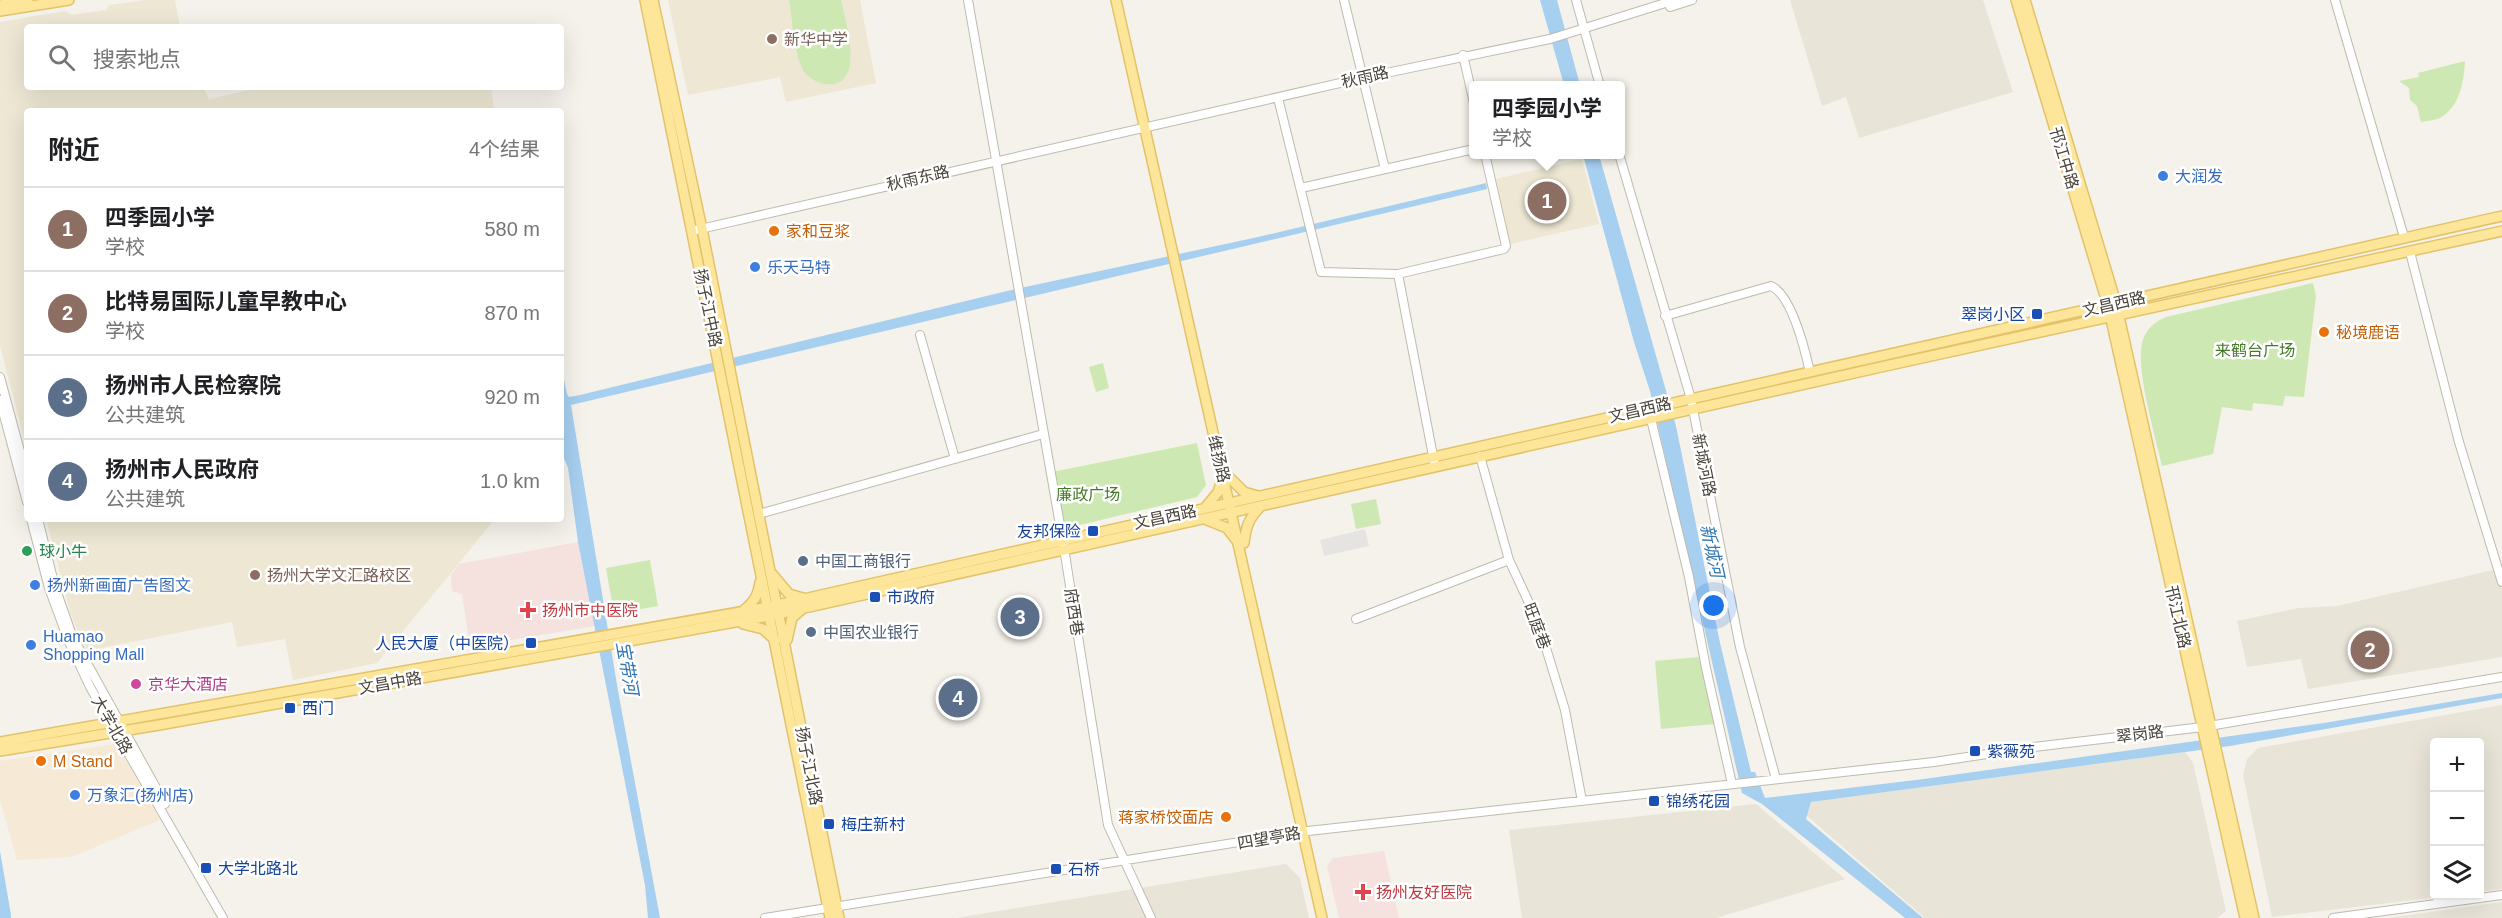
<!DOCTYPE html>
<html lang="zh">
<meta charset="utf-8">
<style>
:root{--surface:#fff;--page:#f6f6f6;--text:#202124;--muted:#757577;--line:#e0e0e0;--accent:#7c3aed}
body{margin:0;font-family:Arial,"Noto Sans SC",sans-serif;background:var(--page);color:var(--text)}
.controls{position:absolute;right:18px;bottom:18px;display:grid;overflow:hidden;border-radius:6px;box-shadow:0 6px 24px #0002}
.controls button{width:54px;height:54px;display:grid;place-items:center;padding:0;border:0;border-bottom:2px solid var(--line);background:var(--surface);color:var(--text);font:30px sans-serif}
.you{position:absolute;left:1714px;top:606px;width:21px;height:21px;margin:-15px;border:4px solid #fff;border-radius:50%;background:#1a73e8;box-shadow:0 0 0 9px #1a73e833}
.badge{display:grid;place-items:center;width:39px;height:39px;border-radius:50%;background:var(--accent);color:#fff;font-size:20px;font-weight:700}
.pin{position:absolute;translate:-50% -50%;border:3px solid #fff;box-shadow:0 2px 6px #0006}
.popup{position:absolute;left:1469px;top:81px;width:156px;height:78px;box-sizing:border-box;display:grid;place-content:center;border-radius:6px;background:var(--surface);filter:drop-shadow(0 2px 4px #0005);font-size:20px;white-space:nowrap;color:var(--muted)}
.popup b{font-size:22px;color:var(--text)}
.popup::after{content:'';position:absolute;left:50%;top:100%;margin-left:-12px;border:12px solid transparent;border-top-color:var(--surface)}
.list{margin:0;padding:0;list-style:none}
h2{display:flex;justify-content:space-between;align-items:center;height:78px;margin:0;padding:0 24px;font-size:26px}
h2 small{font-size:20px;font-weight:400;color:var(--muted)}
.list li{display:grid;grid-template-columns:39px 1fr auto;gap:18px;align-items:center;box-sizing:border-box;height:84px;padding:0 24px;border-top:2px solid var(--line)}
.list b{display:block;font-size:22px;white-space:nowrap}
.list p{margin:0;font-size:20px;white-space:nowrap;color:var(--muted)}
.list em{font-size:20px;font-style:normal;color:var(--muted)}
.icon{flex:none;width:33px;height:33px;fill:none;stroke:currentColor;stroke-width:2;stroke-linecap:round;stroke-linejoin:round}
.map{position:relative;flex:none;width:2502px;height:918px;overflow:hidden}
.search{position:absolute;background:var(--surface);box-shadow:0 6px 24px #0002;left:24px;top:24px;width:540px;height:66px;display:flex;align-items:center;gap:15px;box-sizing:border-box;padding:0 21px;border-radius:6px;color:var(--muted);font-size:22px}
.panel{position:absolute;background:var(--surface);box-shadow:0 6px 24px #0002;left:24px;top:108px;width:540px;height:414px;border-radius:6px}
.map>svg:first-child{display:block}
</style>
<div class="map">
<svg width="2502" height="918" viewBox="0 0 2502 918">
<rect width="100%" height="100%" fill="#f4f2ea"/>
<path fill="#e8e4d8" d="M1790 0H1983L2013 92 1859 138 1846 97 1822 106Z
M2502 568V657L2308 689 2301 659 2247 667 2237 621 2298 608 2337 606Z
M2502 705V889L2480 892V742H2434V896H2447L2272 917 2243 775 2247 759 2258 748Z
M2185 752 2193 763 2226 911 2217 918H1925L1807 816 1811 802Z
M1756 804 1845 879 1716 918H1522L1509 830Z
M1286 864 1300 878 1309 918H956Z
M2502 902V918H2389Z"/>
<path fill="#f6e9d5" d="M116 744 160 820 71 857 17 860 0 800V761Z"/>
<path fill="#ede7d4" d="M146 0H175L180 27H27V87H203L209 99 263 87H491L494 111H27V450L0 346V22L65 11 72 15 106 10 109 5Z
M668 0H860L876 83 786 102 780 77 688 95Z
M1582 159 1599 224 1510 244 1496 179Z
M46 519H495L377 663 293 680 285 639 237 647 232 622 86 651 71 615Z"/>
<path fill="#f5e1dd" d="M578 542 595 626 470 647 462 594 452 591 451 575 459 564Z
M1384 851 1399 918H1339L1327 866 1333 858Z"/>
<path fill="#cee8b3" d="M789 0H841C845 21 868 90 824 84 816 82 806 77 802 68 793 49 793 21 789 0Z
M2465 61C2464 81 2460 107 2440 118 2435 120 2426 121 2421 122L2417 106 2410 100 2409 88 2399 81 2419 77 2418 73Z
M2313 283 2316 296 2304 397 2285 396 2283 406 2253 403 2252 411 2222 407 2213 454 2162 466C2155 435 2136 372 2142 343 2145 330 2154 322 2166 317Z
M1103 363 1109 388 1096 392 1089 367Z
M1197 443 1206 485 1197 497 1063 529 1052 472Z
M1376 499 1381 524 1356 529 1351 504Z
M650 560 658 606 614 614 606 568Z
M1699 657 1714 724 1661 729 1655 661Z"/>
<path fill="#e6e4e1" d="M1365 529 1369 546 1324 556 1320 540Z"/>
<path fill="#a7cff0" d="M1540 0H1557L1580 85H1564Z
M1583 155H1599L1676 426 1720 643 1751 772H1755L1765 798 1924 779 2324 723 2502 693V698L2230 746 1811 802 1806 819 1923 918H1905L1762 804 1742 793 1650 391 1634 342Z
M1486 183 1487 189 571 405 618 691 660 918H648L645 885 578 542 568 468 561 451V364L567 394 569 397 580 395 1007 291 1258 237Z
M0 851 11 915V918H0Z"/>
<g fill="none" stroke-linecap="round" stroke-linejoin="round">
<defs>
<path id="minor" d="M968 0 1064 548 1108 825 1151 918
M1344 0 1385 169
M1576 0 1600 86
M2335 0 2404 237
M1670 7 1692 0
M1463 55 1474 103
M1278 98 1321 272 1398 274 1504 249 1506 246 1485 154
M1619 154 1691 399 1740 647 1776 779
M1301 188 1474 149
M696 230 1362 78 1550 39 1675 0
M2410 252 2459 442 2502 582
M1398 274 1434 461
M1665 316 1771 286C1792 295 1805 350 1810 372
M920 335 955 459
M0 377 27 477
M0 400 27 502
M1651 419 1689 577 1706 668 1732 784
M1480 456 1509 560 1538 622 1565 710 1582 801
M759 514 1043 434
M31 519 49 588 69 642 90 687 223 918
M38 519 55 587 73 638 165 804
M1356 619 1509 560
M765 918 1308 831 1934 762 2034 747 2203 727 2502 677
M2333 918 2502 895"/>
<path id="major" d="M645 0 830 918
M653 0 702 229 839 918
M1116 0 1322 918
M2016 0 2108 306 2245 918
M2025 0 2116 303 2254 918
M0 5 28 0
M0 11 69 0
M1229 477 1244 492 1258 496
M1204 509 1218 492 1223 476
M1207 520 1227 528 1237 541
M1244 543C1246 526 1249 518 1261 506
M772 574 789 594 803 598
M743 611C754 602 758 596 760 582
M743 624 763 629 775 640
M787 640 792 618 801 610
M0 742 768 607 2502 216
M0 751 159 725 769 616 1890 365 2502 231"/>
</defs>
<use href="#minor" stroke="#c0baac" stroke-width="10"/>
<use href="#major" stroke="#e3c369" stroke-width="12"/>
<use href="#minor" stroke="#fff" stroke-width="8"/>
<use href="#major" stroke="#fde59a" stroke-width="9"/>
</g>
<g fill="#8d6e63" stroke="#fff" stroke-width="2">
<circle cx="772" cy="39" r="6"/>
<circle cx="255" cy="575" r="6"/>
</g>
<g fill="#3f7fe0" stroke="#fff" stroke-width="2">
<circle cx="2163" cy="176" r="6"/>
<circle cx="755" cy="267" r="6"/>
<circle cx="35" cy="585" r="6"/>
<circle cx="31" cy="645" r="6"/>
<circle cx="75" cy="795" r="6"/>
</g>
<g fill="#e8710a" stroke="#fff" stroke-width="2">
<circle cx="774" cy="231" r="6"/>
<circle cx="2324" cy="332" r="6"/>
<circle cx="41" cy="761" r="6"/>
<circle cx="1226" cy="817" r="6"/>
</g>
<g fill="#1a4fb4" stroke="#fff" stroke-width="2">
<rect x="2031" y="308" width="12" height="12" rx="3"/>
<rect x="1087" y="525" width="12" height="12" rx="3"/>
<rect x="869" y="591" width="12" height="12" rx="3"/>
<rect x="525" y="637" width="12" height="12" rx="3"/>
<rect x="284" y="702" width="12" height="12" rx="3"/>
<rect x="1969" y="745" width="12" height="12" rx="3"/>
<rect x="1648" y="795" width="12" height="12" rx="3"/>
<rect x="823" y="818" width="12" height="12" rx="3"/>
<rect x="200" y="862" width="12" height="12" rx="3"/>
<rect x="1050" y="863" width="12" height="12" rx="3"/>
</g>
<circle fill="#2e9e5b" stroke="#fff" stroke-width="2" cx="27" cy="551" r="6"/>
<g fill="#5c6f8a" stroke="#fff" stroke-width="2">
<circle cx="803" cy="561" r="6"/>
<circle cx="811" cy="632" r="6"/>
</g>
<g fill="#e0444e" stroke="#fff" stroke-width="2">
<path d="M525 601h6v6h6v6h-6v6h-6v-6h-6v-6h6z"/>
<path d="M1360 883h6v6h6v6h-6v6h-6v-6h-6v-6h6z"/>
</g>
<circle fill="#d1479c" stroke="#fff" stroke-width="2" cx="136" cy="684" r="6"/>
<g text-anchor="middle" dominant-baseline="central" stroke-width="5" stroke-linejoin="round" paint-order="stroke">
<g font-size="16" fill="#785e54" stroke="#fff" text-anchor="start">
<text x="784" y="39">新华中学</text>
<text x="267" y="575">扬州大学文汇路校区</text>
</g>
<g font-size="16" fill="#484238" stroke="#fff">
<text transform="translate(1365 77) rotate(-13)">秋雨路</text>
<text transform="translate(2064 158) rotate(73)">邗江中路</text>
<text transform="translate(918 178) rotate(-13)">秋雨东路</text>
<text transform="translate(2114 304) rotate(-13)">文昌西路</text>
<text transform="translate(708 308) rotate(78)">扬子江中路</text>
<text transform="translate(1640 410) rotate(-13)">文昌西路</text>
<text transform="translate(1219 459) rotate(77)">维扬路</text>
<text transform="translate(1704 465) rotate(79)">新城河路</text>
<text transform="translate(1165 517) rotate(-12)">文昌西路</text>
<text transform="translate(1074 612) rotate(81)">府西巷</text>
<text transform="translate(2178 617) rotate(77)">邗江北路</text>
<text transform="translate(1537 626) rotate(69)">旺庭巷</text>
<text transform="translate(390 683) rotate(-10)">文昌中路</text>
<text transform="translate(112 725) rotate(60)">大学北路</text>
<text transform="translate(2140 734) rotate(-7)">翠岗路</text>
<text transform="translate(809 766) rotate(79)">扬子江北路</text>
<text transform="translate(1269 838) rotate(-10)">四望亭路</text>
</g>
<g font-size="16" fill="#366cbe" stroke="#fff" text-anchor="start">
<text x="2175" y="176">大润发</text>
<text x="767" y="267">乐天马特</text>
<text x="47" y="585">扬州新画面广告图文</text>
<text x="43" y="636">Huamao<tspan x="43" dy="18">Shopping Mall</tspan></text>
<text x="87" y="795">万象汇(扬州店)</text>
</g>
<g font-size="16" fill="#c56008" stroke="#fff" text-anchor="start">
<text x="786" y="231">家和豆浆</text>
<text x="2336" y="332">秘境鹿语</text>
<text x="53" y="761">M Stand</text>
<text x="1214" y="817" text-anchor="end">蒋家桥饺面店</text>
</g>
<g font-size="16" fill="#164399" stroke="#fff" text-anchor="start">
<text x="2025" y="314" text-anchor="end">翠岗小区</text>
<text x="1081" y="531" text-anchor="end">友邦保险</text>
<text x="887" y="597">市政府</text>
<text x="519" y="643" text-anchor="end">人民大厦（中医院）</text>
<text x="302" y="708">西门</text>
<text x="1987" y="751">紫薇苑</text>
<text x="1666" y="801">锦绣花园</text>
<text x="841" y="824">梅庄新村</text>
<text x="218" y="868">大学北路北</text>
<text x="1068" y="869">石桥</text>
</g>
<g font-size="16" fill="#467a2b" stroke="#fff">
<text x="2255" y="350">来鹤台广场</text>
<text x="1088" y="494">廉政广场</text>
</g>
<g font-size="16" fill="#27864d" stroke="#fff" text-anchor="start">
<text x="39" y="551">球小牛</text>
</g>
<g font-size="16" fill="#4e5e75" stroke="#fff" text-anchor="start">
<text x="815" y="561">中国工商银行</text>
<text x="823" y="632">中国农业银行</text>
</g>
<g font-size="16" fill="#be3a42" stroke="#fff" text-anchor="start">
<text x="542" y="610">扬州市中医院</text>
<text x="1376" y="892">扬州友好医院</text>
</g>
<g font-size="16" fill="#b23c85" stroke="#fff" text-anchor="start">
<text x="148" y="684">京华大酒店</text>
</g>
<g font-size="18" font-style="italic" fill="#3177b4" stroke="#fff">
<text transform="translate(1712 551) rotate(78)">新城河</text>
<text transform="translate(627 668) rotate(80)">宝带河</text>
</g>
</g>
</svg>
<div class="controls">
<button>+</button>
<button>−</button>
<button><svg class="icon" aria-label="layers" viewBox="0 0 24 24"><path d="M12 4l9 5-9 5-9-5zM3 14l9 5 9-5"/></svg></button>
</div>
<div class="you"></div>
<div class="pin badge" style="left:1547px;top:201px;background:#8d6e63">1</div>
<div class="popup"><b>四季园小学</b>学校</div>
<div class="pin badge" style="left:2370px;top:650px;background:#8d6e63">2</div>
<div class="pin badge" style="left:1020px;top:617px;background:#5c6f8a">3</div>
<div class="pin badge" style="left:958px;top:698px;background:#5c6f8a">4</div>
<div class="search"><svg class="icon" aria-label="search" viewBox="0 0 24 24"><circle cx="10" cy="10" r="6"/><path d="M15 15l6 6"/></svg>搜索地点</div>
<section class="panel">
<h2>附近<small>4个结果</small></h2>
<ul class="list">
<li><span class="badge" style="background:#8d6e63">1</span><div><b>四季园小学</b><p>学校</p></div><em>580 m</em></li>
<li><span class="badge" style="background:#8d6e63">2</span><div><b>比特易国际儿童早教中心</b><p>学校</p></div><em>870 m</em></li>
<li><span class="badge" style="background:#5c6f8a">3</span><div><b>扬州市人民检察院</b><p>公共建筑</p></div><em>920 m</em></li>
<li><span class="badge" style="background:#5c6f8a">4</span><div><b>扬州市人民政府</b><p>公共建筑</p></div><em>1.0 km</em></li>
</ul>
</section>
</div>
